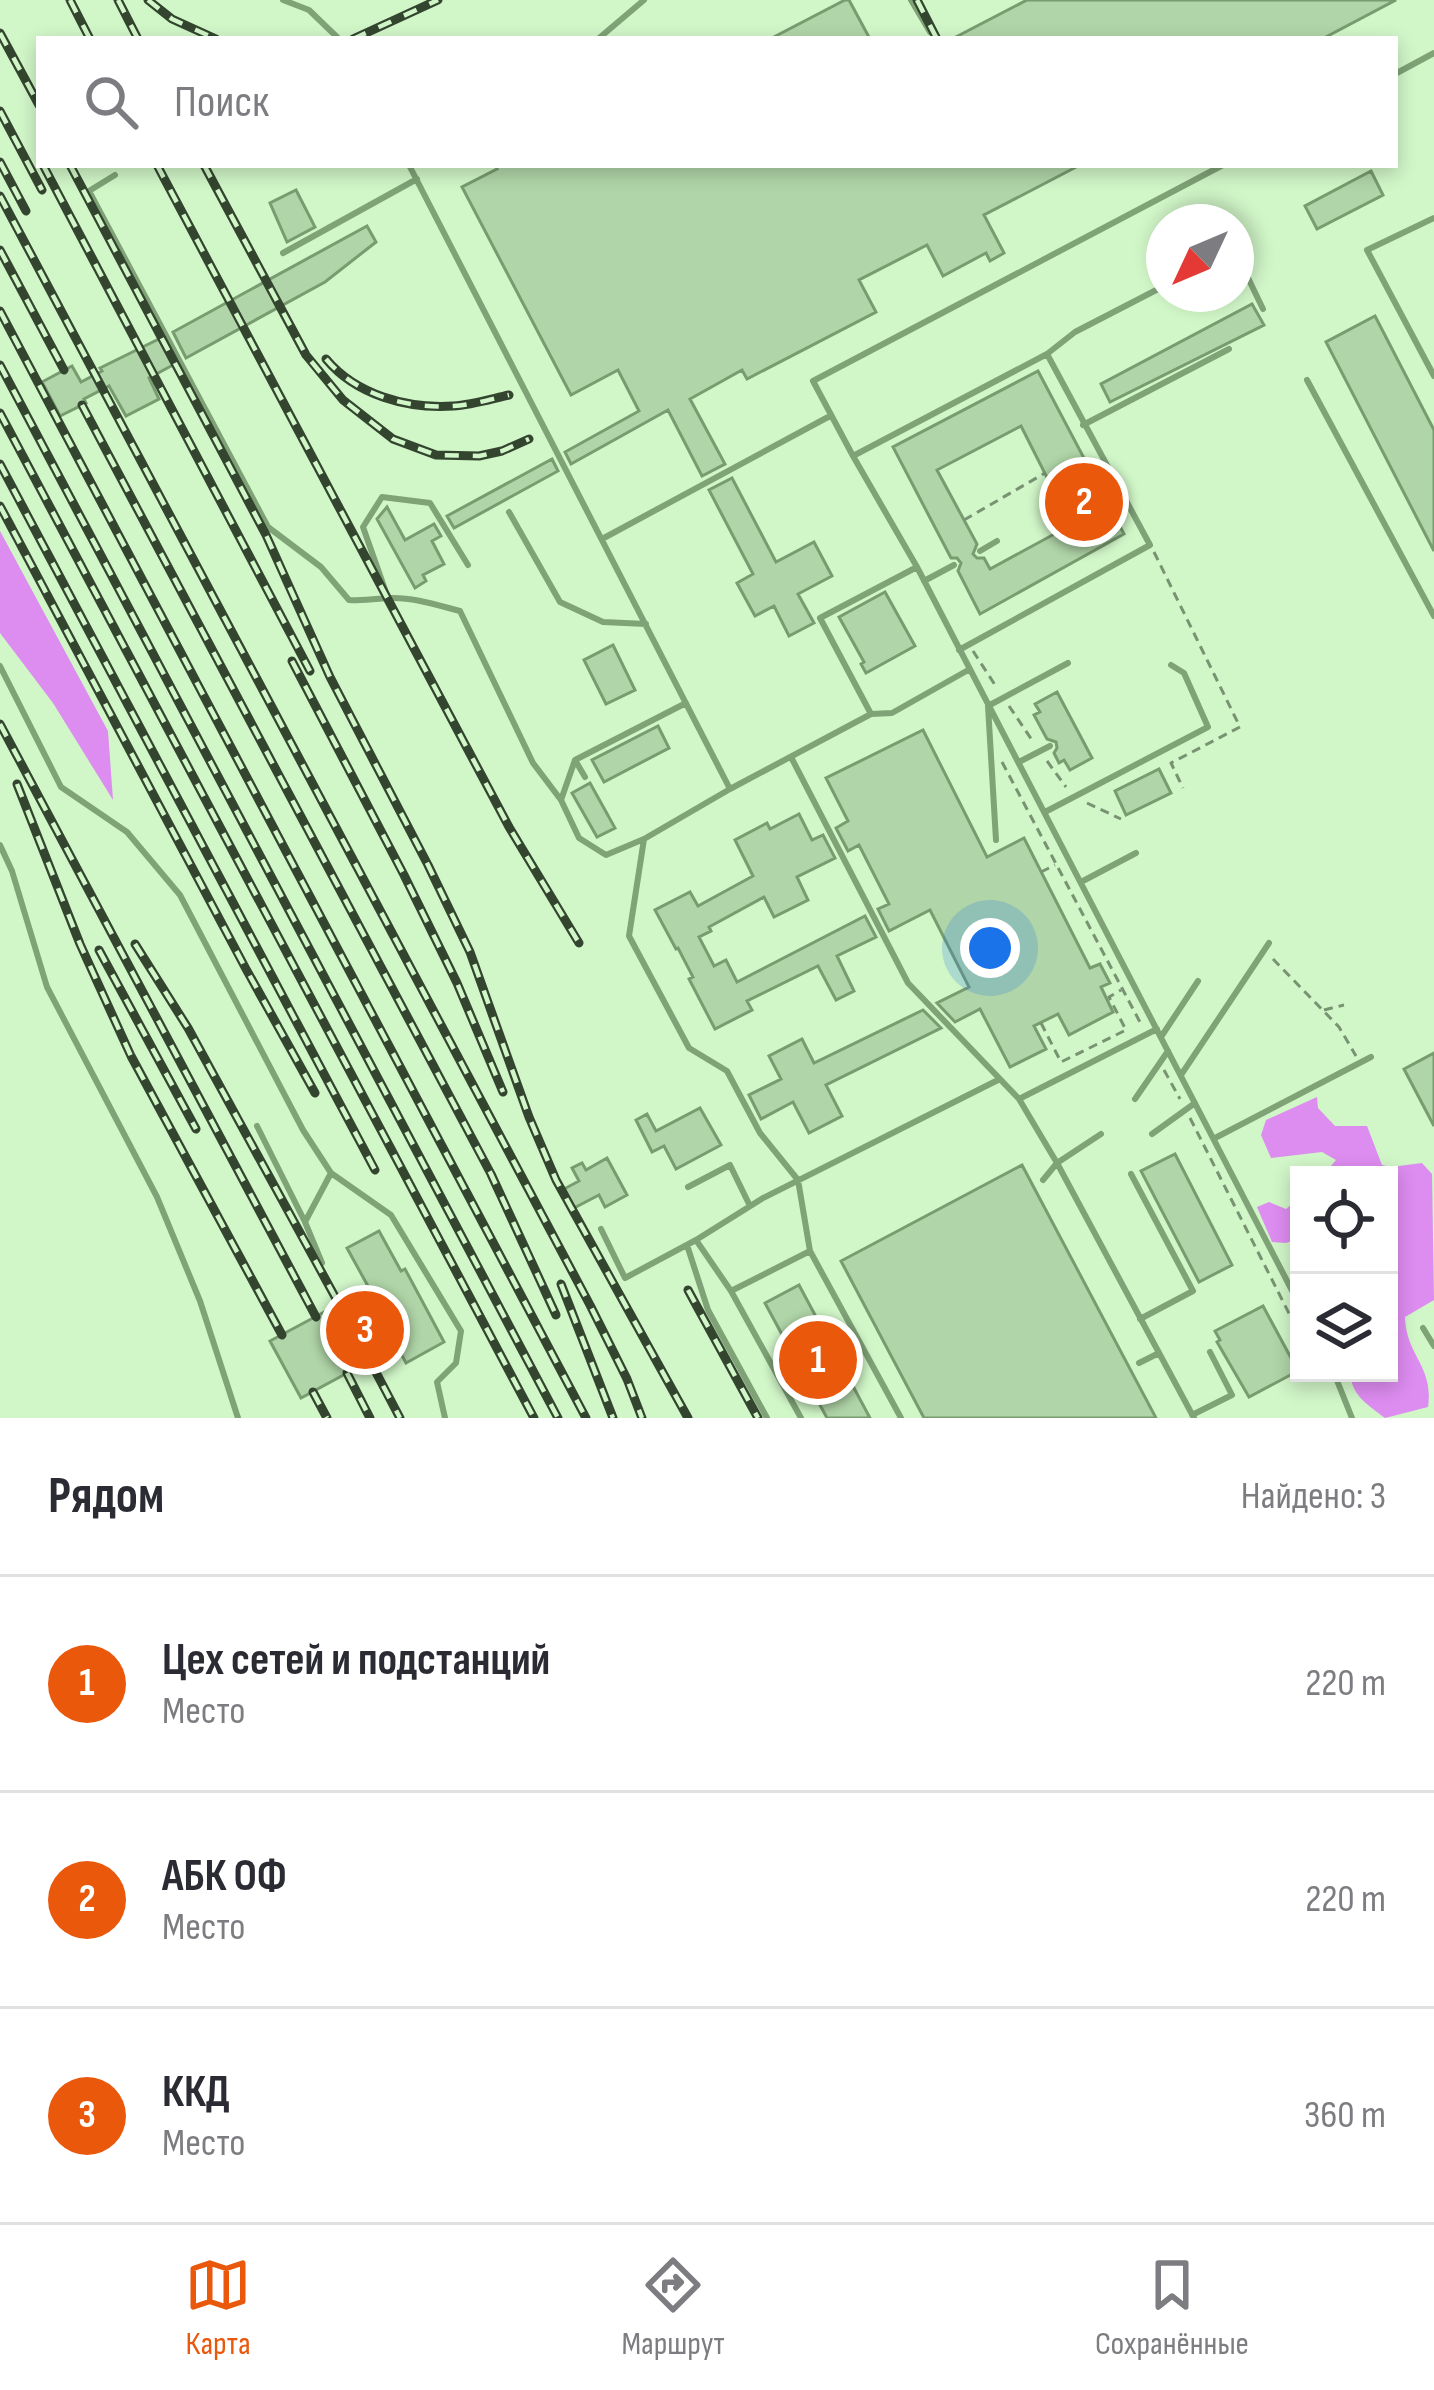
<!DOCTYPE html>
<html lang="ru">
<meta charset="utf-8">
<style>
:root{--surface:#fff;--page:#f7f7f7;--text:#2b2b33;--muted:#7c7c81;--line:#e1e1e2;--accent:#ea580c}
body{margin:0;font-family:"Sofia Sans Condensed",sans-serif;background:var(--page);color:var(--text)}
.controls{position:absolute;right:36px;bottom:36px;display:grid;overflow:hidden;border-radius:0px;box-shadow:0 6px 18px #0003}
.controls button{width:108px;height:108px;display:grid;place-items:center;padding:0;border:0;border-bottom:3px solid var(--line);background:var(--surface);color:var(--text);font:60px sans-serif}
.compass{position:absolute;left:1146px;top:204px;width:108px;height:108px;border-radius:50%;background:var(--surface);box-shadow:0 6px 18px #0003;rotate:226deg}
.you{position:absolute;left:990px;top:948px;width:42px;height:42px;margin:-30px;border:9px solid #fff;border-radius:50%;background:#1a73e8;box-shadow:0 0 0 18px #1a73e833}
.badge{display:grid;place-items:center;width:78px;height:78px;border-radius:50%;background:var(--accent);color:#fff;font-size:39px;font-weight:700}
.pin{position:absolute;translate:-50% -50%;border:6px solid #fff;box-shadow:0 3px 12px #0006}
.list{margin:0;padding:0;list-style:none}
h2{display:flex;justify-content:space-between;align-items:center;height:156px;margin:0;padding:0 48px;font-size:51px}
h2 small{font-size:39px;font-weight:400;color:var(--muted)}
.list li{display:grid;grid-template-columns:78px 1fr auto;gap:36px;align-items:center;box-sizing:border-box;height:216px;padding:0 48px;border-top:3px solid var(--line)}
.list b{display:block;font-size:45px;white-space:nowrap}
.list p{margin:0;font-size:39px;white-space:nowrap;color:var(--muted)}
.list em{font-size:39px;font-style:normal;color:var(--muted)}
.icon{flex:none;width:66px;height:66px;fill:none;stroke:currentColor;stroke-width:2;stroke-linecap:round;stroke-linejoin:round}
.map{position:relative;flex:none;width:1434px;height:1418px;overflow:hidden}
.search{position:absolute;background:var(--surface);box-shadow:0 6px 18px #0003;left:36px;right:36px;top:36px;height:132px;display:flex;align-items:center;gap:30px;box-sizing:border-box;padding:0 42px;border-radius:0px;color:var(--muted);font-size:45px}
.sheet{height:804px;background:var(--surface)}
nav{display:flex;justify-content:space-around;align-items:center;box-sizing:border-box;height:168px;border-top:3px solid var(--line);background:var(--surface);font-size:33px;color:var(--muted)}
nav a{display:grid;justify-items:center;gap:6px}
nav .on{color:var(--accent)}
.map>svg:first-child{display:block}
</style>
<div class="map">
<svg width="1434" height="1418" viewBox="0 0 1434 1418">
<rect width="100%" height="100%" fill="#d1f6c8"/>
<path fill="#dd8cf0" d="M0 531 108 731 113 800 53 703 0 633Z
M1317 1097 1318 1108 1335 1126H1367L1382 1165 1391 1167 1422 1163 1432 1174 1434 1300 1405 1317C1406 1356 1434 1366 1428 1407L1385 1418C1369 1405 1350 1395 1351 1373H1389V1220L1398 1214 1394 1207H1389V1175H1310L1330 1167 1336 1160 1322 1152 1271 1158 1261 1135 1266 1120Z
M1299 1194V1239L1286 1243 1272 1242 1257 1207 1269 1202 1286 1209 1296 1201Z"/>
<path fill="#b0d5a8" stroke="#789b70" stroke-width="3" fill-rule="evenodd" d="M845 0H849L870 39H770Z
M1027 0H1396L1322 39H952Z
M494 165H1080L984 215 1004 253 990 261 986 253 943 276 927 245 859 280 876 312 747 379 742 370 690 399 725 464 702 476 668 410 571 464 565 452 639 411 618 370 571 395 462 187 497 169Z
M1371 171 1383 195 1317 229 1305 206Z
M296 190 315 227 287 242 270 203Z
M367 226 376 242 325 282 186 358 173 332Z
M1252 304 1264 325 1110 402 1101 384Z
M1375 316 1434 430V551L1326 342Z
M159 339 173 365 149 378 159 399 126 416 109 386 84 399 86 403 60 416 42 382 72 366 81 382 102 371 100 368Z
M1038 371 1124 534 980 614 958 571 961 563 957 558H951L893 447ZM1021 426 1071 525 990 569 984 558H977L973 554 977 544 937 470Z
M552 459 558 471 454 528 447 516Z
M732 478 776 562 814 542 832 576 798 594 814 623 789 636 774 606 755 616 737 583 753 574 709 490Z
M387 507 405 540 434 524 441 536 432 541 444 564 423 575 426 581 415 588 377 519Z
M885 592 915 646 866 673 861 664 864 662 839 617Z
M613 645 635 690 606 704 584 660Z
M1057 692 1092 758 1070 770 1064 760 1059 763 1054 753 1057 748 1056 742 1047 739 1034 715 1040 712 1035 704Z
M658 726 669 748 604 782 592 760Z
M923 730 987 857 1024 838 1090 968 1100 964 1110 983 1101 987 1113 1012 1069 1035 1058 1014 1034 1026 1046 1049 1010 1067 980 1009 955 1022 937 1003 969 987 930 910 889 931 878 909 889 904 859 845 848 851 836 828 848 821 826 778Z
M1159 769 1171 793 1126 815 1115 791Z
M590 783 615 828 597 837 572 793Z
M799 814 812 840 823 835 835 858 797 877 808 900 774 917 764 897 709 927 711 931 699 937 714 966 726 960 737 982 865 916 876 937 837 956 854 991 836 1000 818 966 747 1001 752 1010 715 1029 689 979 693 977 678 948 676 949 655 910 690 892 698 906 753 876 735 840 767 823 770 829Z
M923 1010 941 1028 826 1085 842 1116 809 1133 793 1102 761 1119 749 1095 781 1079 769 1056 802 1039 814 1063Z
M1434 1053V1126L1404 1069Z
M700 1108 721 1145 676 1169 664 1146 652 1152 636 1120 647 1114 656 1131Z
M1175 1154 1232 1265 1199 1282 1141 1171Z
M607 1158 627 1195 605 1207 599 1195 574 1208 564 1189 579 1181 572 1168 582 1163 586 1170Z
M1022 1165 1156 1418H924L841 1261Z
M379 1231 401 1271 405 1269 444 1342 406 1363 397 1346 301 1398 270 1341 369 1288 347 1248Z
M799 1285 870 1418H827L765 1303Z
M1263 1306 1298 1371 1249 1397 1217 1342 1220 1340 1215 1331Z"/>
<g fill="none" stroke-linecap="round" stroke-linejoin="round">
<path stroke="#789372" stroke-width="3" stroke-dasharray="9 6" stroke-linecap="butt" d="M964 520 1045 473
M1154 552 1240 727 1171 763 1183 788
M973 651 997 688
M1009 706 1034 743
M1047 761 1066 787
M1002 762 1141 1024
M1087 803 1121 819
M1041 872 1055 865
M1273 959 1339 1027 1356 1056
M1324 1010 1344 1005
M1041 1023 1061 1062 1126 1030 1109 997 1121 990
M1164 1070 1180 1099
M1190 1118 1299 1333"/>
<path stroke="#7fa277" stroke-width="6" d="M283 0 309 10 339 39
M911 0 930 32
M598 39 644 0
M1395 74 1434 53
M409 165 730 789
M115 175 89 191 268 527 321 567 349 600C363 601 376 599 389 598 413 597 437 605 460 611L533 763 561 800
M1434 218 1367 250 1434 376
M283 253 417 179
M1236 253 1263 309
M1164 286 1075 332 1047 354 853 456 917 567 1299 1304
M1307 380 1434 616
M1083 425 1229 349
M853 456 813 381 1223 165
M509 512 560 602 603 622 646 624
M602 539 830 416
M980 551 997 541
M924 581 954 565
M388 598 363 527 382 497 430 503 468 565
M959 650 1150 545 1047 354
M0 666 61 787 127 832 180 895 303 1130 331 1173 305 1222 322 1263
M871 714 820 618 917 567
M791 757 908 983 1019 1099 1157 1029
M575 760 561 800 579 838 606 855 644 839 730 789 871 714 892 713 970 669
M1019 762 1050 746
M585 777 575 760 686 703
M1045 812 1208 727 1184 673 1171 665
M644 839 629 936 689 1048 727 1071 760 1133 798 1180 810 1251 901 1418
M996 840 988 706 1068 663
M0 845 12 871 47 987 157 1197 200 1301 238 1418
M1081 882 1136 853
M1161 1037 1198 981
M1181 1075 1269 943
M1019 1099 1057 1163 1194 1418
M1135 1099 1168 1051
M257 1126 305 1222
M1152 1134 1195 1103
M1215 1138 1371 1057
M331 1173 391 1215 461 1331 456 1363 437 1382 445 1418
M1131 1174 1193 1291 1140 1319
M1043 1180 1057 1163 1101 1134
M688 1187 730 1165 750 1206
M601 1229 625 1278 696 1240 763 1198 1000 1079
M696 1240 731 1291 801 1418
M687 1245 708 1310 767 1418
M731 1291 810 1251
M1423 1328 1434 1346
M1139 1363 1159 1353
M1334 1373 1352 1418
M1192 1415 1232 1395 1210 1352"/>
<defs>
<path id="rail" d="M70 0 90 39
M118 0 138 39
M148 0 172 19 216 39
M917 0 937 39
M0 33 39 105
M353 39 438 0
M0 111 42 190
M0 162 26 211
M43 165 310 671
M70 165 266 535 330 677 428 865 470 952 529 1117 556 1180 688 1418
M157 165 509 827 579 943
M204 165 306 355 343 400 393 439 436 455 479 456 502 451 529 439
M0 196 590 1305 627 1379 642 1418
M0 250 64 370
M0 311 586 1418
M326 359C356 395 407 409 453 406 472 405 491 399 509 395
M0 365 558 1418
M82 405 491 1174 556 1315
M0 413 534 1418
M0 464 375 1170
M0 506 246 969 315 1093
M292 661 404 875 457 983 503 1092
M0 724 316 1317
M17 784 80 944 131 1056 282 1335
M135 944 188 1028 339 1304
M99 950 196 1129
M561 1284 613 1418
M688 1290 758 1418
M370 1361 400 1418
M347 1373 370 1418
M313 1392 327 1418"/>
</defs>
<use href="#rail" stroke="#33452f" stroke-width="9"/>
<use href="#rail" stroke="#d1f6c8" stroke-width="4.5" stroke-dasharray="14" stroke-linecap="butt"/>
</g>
</svg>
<div class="controls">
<button><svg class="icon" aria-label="locate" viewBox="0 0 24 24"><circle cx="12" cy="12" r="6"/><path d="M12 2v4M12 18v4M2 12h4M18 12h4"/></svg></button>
<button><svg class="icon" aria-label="layers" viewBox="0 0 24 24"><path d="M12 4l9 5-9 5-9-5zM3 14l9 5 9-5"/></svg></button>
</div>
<svg class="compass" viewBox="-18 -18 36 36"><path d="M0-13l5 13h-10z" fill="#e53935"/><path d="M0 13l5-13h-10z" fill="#7c7c81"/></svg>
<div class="you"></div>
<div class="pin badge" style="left:818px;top:1360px">1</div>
<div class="pin badge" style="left:1084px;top:502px">2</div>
<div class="pin badge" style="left:365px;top:1330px">3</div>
<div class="search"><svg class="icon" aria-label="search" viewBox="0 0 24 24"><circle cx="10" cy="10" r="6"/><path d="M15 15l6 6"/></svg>Поиск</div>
</div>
<section class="sheet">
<h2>Рядом<small>Найдено: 3</small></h2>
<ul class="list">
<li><span class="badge">1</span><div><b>Цех сетей и подстанций</b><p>Место</p></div><em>220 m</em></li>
<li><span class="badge">2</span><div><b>АБК ОФ</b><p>Место</p></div><em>220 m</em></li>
<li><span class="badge">3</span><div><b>ККД</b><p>Место</p></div><em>360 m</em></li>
</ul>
</section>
<nav>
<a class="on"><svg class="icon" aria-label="map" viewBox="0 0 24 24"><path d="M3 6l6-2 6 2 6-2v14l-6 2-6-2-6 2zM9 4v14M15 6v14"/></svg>Карта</a>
<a><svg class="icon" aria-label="directions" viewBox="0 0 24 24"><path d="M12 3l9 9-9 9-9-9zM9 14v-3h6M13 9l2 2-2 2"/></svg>Маршрут</a>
<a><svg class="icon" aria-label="saved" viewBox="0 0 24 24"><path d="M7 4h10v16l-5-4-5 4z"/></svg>Сохранённые</a>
</nav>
